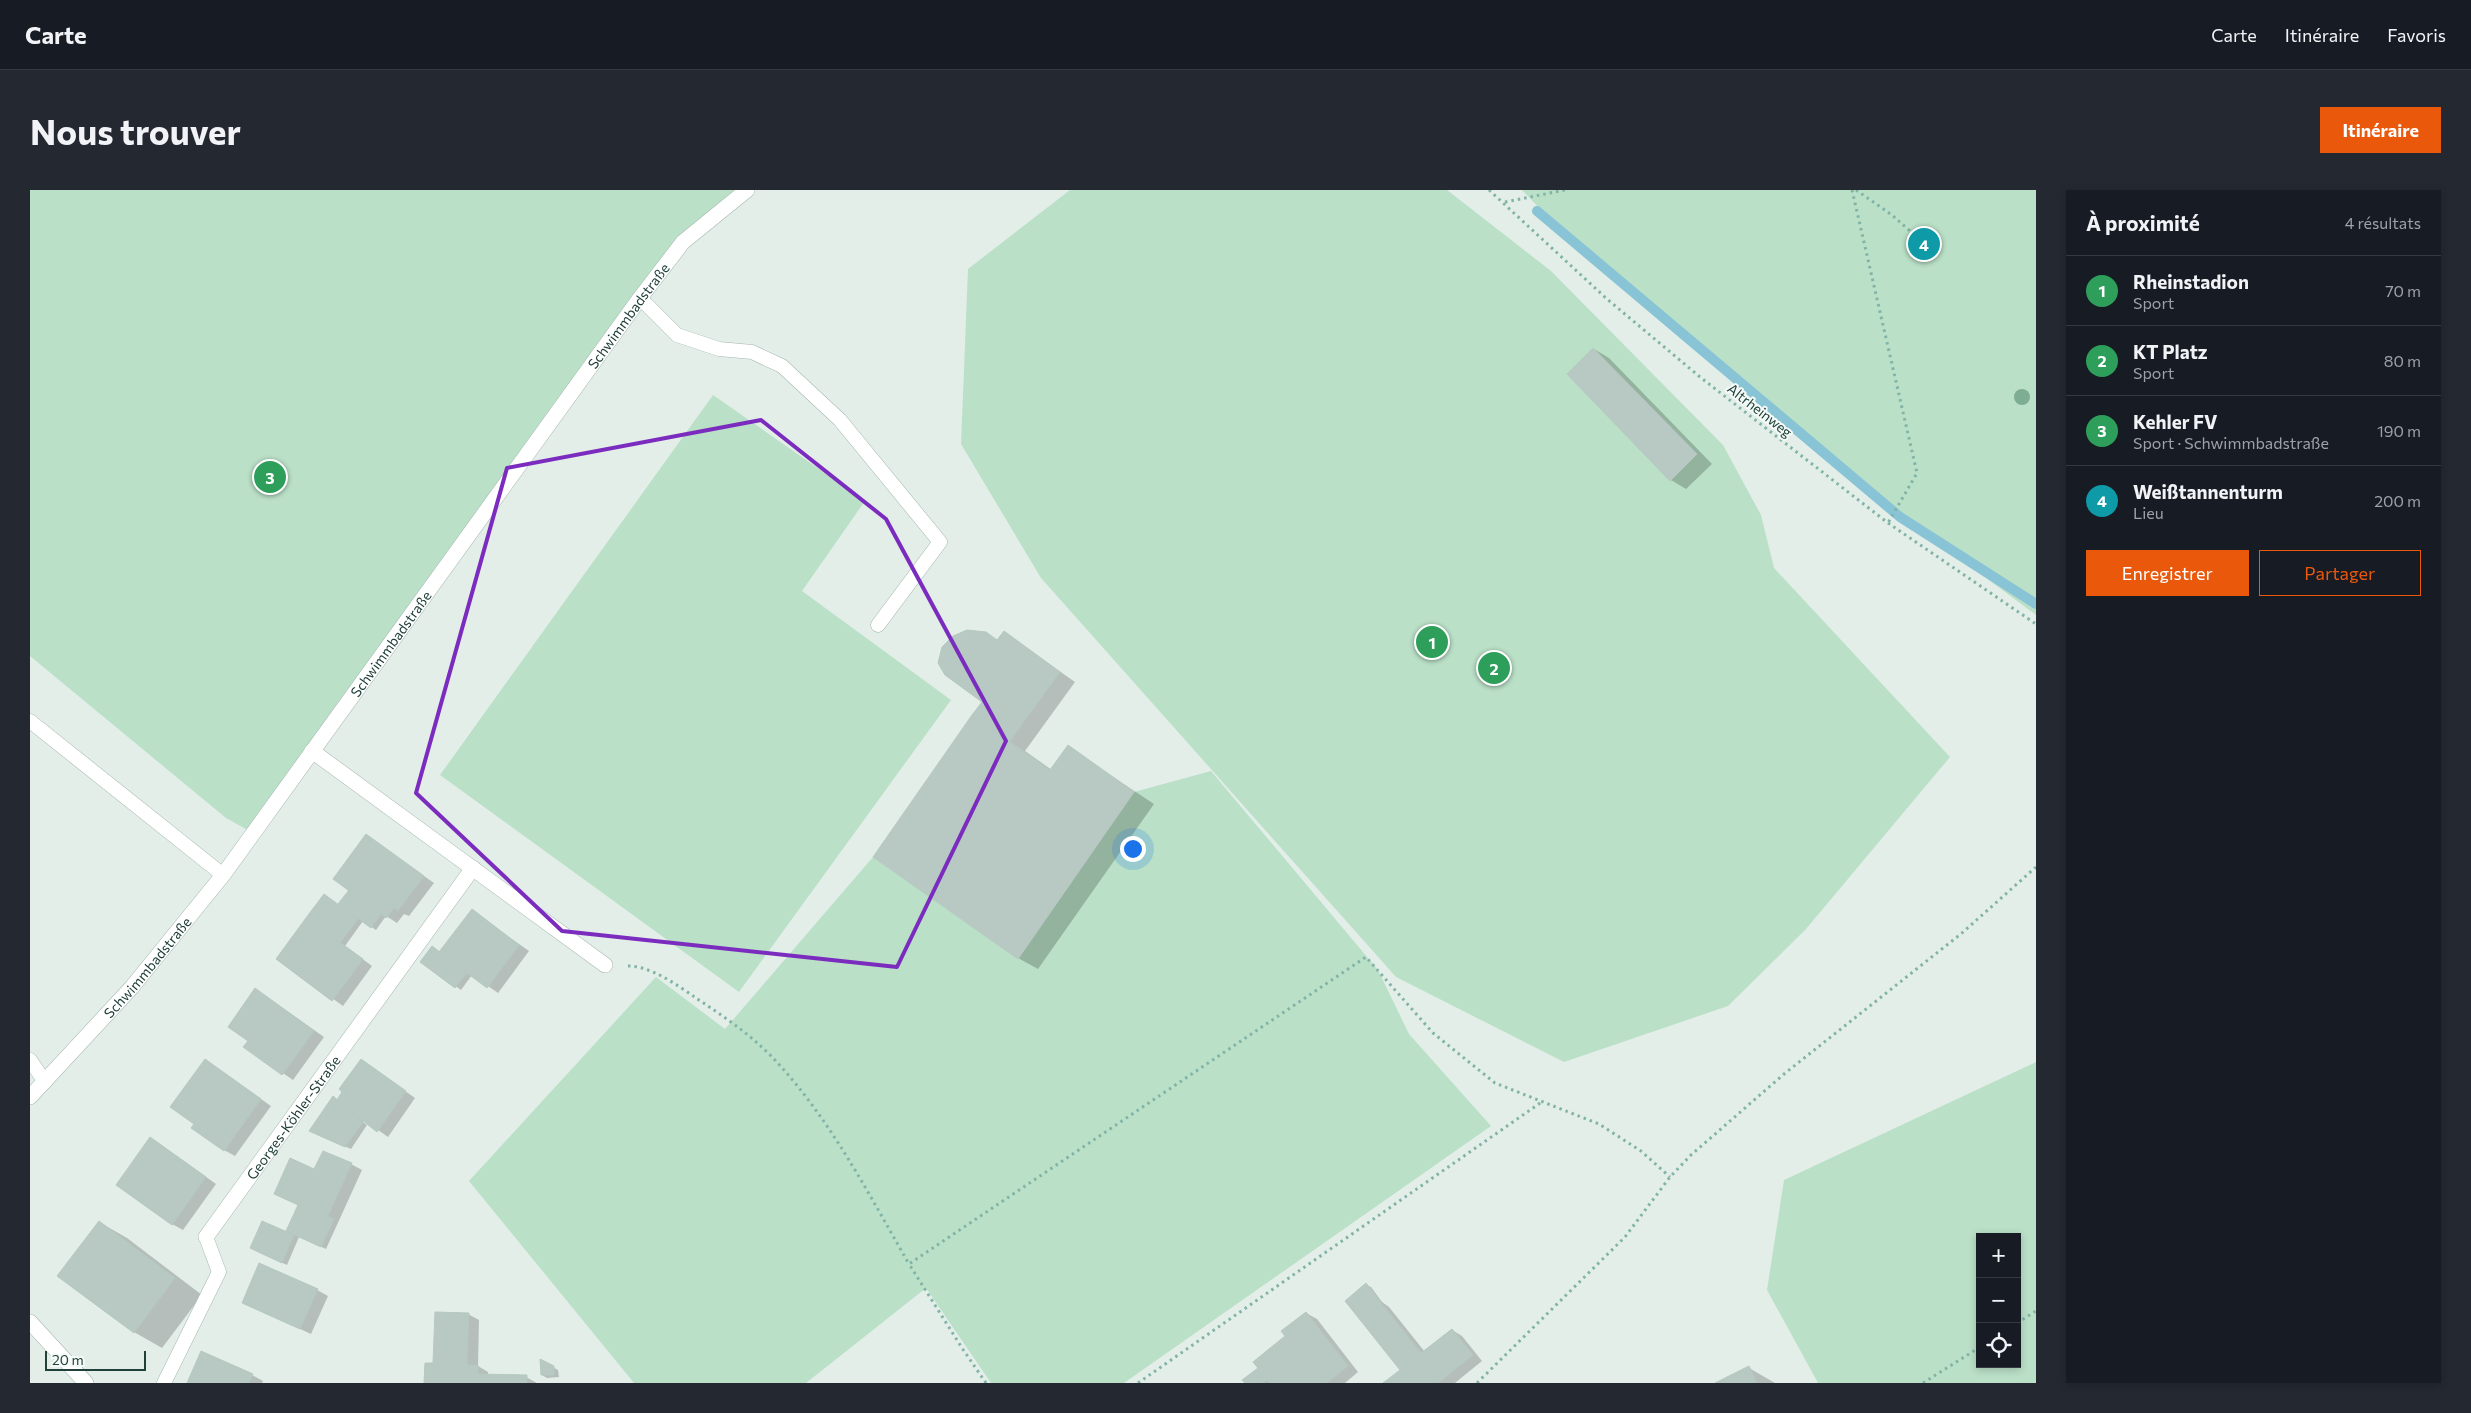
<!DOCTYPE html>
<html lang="fr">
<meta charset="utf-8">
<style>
:root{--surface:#171b24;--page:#242831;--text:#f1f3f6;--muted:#9ea1a6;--line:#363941;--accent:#ea580c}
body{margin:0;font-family:Commissioner,sans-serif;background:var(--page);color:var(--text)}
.controls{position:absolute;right:15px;bottom:15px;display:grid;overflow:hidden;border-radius:0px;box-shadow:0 2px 8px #0003}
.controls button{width:45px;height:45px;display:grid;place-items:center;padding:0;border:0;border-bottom:1px solid var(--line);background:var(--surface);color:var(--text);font:25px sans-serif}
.scale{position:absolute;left:15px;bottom:12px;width:101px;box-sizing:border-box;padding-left:5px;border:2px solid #21403a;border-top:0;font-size:14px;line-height:18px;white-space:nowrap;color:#21403a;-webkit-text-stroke:4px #f4faf7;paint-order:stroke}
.you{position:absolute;left:1102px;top:658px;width:18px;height:18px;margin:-12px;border:4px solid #fff;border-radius:50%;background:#1a73e8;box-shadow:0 0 0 8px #1a73e833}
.badge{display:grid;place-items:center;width:32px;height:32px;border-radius:50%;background:var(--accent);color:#fff;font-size:16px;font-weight:700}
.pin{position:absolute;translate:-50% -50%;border:2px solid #fff;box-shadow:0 1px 5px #0006}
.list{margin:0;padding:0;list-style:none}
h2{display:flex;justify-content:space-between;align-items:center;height:65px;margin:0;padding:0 20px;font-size:21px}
h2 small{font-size:16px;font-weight:400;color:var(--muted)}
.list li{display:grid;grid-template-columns:32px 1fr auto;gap:15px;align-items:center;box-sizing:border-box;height:70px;padding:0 20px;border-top:1px solid var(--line)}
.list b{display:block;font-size:19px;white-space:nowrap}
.list p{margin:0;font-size:16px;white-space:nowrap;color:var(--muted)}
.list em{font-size:16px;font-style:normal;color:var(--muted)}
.actions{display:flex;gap:10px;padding:15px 20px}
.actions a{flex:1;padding:11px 0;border:1px solid var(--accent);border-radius:0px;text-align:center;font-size:18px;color:var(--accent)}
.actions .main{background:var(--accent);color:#fff}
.icon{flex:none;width:28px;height:28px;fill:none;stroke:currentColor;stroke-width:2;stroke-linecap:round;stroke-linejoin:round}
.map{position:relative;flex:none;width:2006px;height:1193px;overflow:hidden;border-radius:0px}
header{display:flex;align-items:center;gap:30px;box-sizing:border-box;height:70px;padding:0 25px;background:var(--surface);border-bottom:1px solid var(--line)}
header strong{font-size:24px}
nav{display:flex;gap:28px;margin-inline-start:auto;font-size:18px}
.intro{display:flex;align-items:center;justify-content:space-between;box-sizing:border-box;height:120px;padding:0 30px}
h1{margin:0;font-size:35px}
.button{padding:12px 22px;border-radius:0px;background:var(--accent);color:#fff;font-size:18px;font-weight:700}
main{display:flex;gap:30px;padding:0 30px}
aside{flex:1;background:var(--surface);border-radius:0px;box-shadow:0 2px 8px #0003}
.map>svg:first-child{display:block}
</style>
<header>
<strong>Carte</strong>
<nav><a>Carte</a><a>Itinéraire</a><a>Favoris</a></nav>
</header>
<div class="intro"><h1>Nous trouver</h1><a class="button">Itinéraire</a></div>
<main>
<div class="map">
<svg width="2006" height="1193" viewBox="0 0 2006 1193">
<rect width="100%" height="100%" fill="#e3eee9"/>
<path fill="#bae0c7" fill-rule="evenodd" d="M0 0H717L653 52 223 643 196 628 0 466Z
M1040 0H1417L1521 81 1693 255 1731 325 1744 378 1920 567 1776 739 1698 816 1534 872 1366 787 1011 388 931 254 938 79Z
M1492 0H2006V425L1878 330 1514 23Z
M683 205 835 311 772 401 921 510 709 802 410 585Z
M1181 581 1348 780 1379 844 1461 936 1094 1193H961L896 1098 776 1193H604L439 991 626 787 695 839 843 667 988 769 1104 602Z
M2006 872V1193H1788L1737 1100 1754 990ZM1950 1047H1987V1174H1950Z"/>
<path fill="#0003" d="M1564 159 1579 168 1682 274 1656 299 1641 290Z
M974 442 1045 492 995 561 1022 580 1038 557 1124 614 1008 779 988 768 954 511 956 443 968 451Z
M337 646 404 693 379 726 374 724 367 733 356 726 346 740 333 731 315 756 342 776 313 816 248 769 309 715 320 700Z
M442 721 499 761 468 803 442 785 431 800 392 771 410 763Z
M236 806 294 847 263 890 215 857 219 851Z
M175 870 241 916 205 966 194 960 166 934Z
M341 877 385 908 358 947 334 930 333 932 337 935 321 959 285 943 308 910Z
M121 948 186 994 153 1040 142 1034Z
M321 974 332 980 296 1059 269 1047 257 1075 226 1061 257 1043 270 1016 245 1003Z
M69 1032 97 1048 172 1105 132 1158 104 1142Z
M1336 1095 1341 1097 1352 1112 1359 1117 1395 1162 1422 1140 1432 1146 1452 1171 1425 1193H1355L1372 1180Z
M287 1100 298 1106 281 1144 213 1113Z
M1276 1123 1287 1129 1328 1182 1315 1193H1217L1214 1190 1230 1178Z
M438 1124 449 1130 448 1176 458 1182V1186L496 1187 507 1193H395L396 1174H405Z
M172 1163 222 1185 233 1191 232 1193H158Z
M511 1171 528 1180 529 1187 517 1188 512 1185Z
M1719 1178 1745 1193H1688Z"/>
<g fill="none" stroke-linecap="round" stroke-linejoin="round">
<path stroke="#88c4d5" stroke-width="10" d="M1507 21 1870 327 2006 414"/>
</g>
<path fill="#b8c9c3" stroke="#b5c8c1" d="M1563 158 1667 264 1640 291 1537 184Z
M937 440 956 442 967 450 974 441 1030 482 979 552 942 525 952 512 915 485 908 473 912 457 923 446Z
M942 525 1020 580 1038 555 1104 602 988 769 843 667Z
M336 644 394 686 368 721 364 718 356 728 303 689Z
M319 700 351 724 341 738 308 714Z
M294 704 328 729 310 753 276 728Z
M442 719 489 755 457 798 409 762Z
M276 728 333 769 302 811 246 769Z
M402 756 437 783 425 798 390 772Z
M225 798 284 841 252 885 213 857 218 851 198 837Z
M175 869 231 909 194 961 161 938 164 934 140 917Z
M331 869 376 901 347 942 307 910 312 902 309 899Z
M303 906 333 932 315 957 279 941Z
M120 947 176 987 142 1035 86 995Z
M293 961 322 973 297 1028 244 1004 260 968 284 979Z
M268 1015 304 1029 291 1057 256 1041Z
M69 1031 145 1088 104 1143 27 1086Z
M232 1031 264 1045 252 1073 220 1058Z
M229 1073 288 1099 270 1139 212 1113Z
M1336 1093 1348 1109 1327 1126 1315 1111Z
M1348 1109 1391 1163 1422 1139 1443 1165 1408 1193H1353L1370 1180 1327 1126Z
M405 1122 439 1123 437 1175H448V1184L497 1185V1193H394L395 1173H403Z
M1276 1122 1318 1176 1297 1193H1240L1237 1190 1233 1193H1215L1212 1190 1228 1178 1223 1172 1255 1146 1251 1141Z
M171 1161 223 1184 219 1193H157Z
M510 1169 524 1176V1185H511Z
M1719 1176 1727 1193H1685Z"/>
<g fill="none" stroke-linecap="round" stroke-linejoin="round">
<defs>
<path id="lane" d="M610 108 647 145 689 159 722 162 752 176 810 230 910 352 848 435
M0 531 193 685
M0 870 15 892
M134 1193 189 1082 176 1047"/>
<g id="street">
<path d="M282 561 575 775"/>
<path id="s1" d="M0 907 102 797 193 685 610 108 653 52 717 0"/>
<path id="s2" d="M176 1047 443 678"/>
<path d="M0 1132 56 1193"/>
</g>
</defs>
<use href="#lane" stroke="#a5b6b1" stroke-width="15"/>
<use href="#street" stroke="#a5b6b1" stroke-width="16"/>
<path stroke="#81b3a7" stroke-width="3" stroke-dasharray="2.5 4" stroke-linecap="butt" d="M1459 0 1577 109 1670 187 1858 333 2006 434
M1822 0 1887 283 1858 333
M1826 0 1862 25 1888 48
M1475 12 1535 0
M598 776C621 776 647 795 666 808 693 826 720 844 743 868 800 928 838 1003 879 1074
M1987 1133 2006 1121
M956 1193 932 1158 879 1074 1336 767 1403 843 1465 893 1569 934 1611 961 1640 987
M1108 1193 1513 911
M1447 1193 1595 1047 1640 987 1661 965 1754 884 1932 743 2006 677
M1893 1193 1950 1157"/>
<use href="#lane" stroke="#fff" stroke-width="14"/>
<use href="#street" stroke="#fff" stroke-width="15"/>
</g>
<circle fill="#7dae94" cx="1992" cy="207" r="8"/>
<path fill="none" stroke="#7b2cbf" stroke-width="4" stroke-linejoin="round" d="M731 230 856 329 976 551 867 777 532 741 386 603 477 278Z"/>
<g text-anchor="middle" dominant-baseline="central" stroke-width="4" stroke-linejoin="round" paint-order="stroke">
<g font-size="14" fill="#21403a" stroke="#f4faf7">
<text stroke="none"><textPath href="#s1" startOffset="985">Schwimmbadstraße</textPath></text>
<text transform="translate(1730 220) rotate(38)">Altrheinweg</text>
<text stroke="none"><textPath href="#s1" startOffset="580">Schwimmbadstraße</textPath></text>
<text stroke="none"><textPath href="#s1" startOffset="175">Schwimmbadstraße</textPath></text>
<text stroke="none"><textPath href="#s2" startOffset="148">Georges-Köhler-Straße</textPath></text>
</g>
</g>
</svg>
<div class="controls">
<button>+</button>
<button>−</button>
<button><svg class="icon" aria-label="locate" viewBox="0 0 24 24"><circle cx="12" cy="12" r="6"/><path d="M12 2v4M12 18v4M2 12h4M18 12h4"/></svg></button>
</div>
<div class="scale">20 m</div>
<div class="you"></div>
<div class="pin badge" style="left:1402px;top:452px;background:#2e9e5b">1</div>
<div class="pin badge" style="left:1464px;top:478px;background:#2e9e5b">2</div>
<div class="pin badge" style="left:240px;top:287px;background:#2e9e5b">3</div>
<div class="pin badge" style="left:1894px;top:54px;background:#0f9aa8">4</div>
</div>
<aside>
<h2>À proximité<small>4 résultats</small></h2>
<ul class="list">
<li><span class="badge" style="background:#2e9e5b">1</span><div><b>Rheinstadion</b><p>Sport</p></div><em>70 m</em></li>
<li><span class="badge" style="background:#2e9e5b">2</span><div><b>KT Platz</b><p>Sport</p></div><em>80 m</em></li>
<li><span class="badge" style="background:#2e9e5b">3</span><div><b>Kehler FV</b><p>Sport · Schwimmbadstraße</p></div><em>190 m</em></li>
<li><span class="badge" style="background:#0f9aa8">4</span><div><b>Weißtannenturm</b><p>Lieu</p></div><em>200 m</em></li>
</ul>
<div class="actions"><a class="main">Enregistrer</a><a>Partager</a></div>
</aside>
</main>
